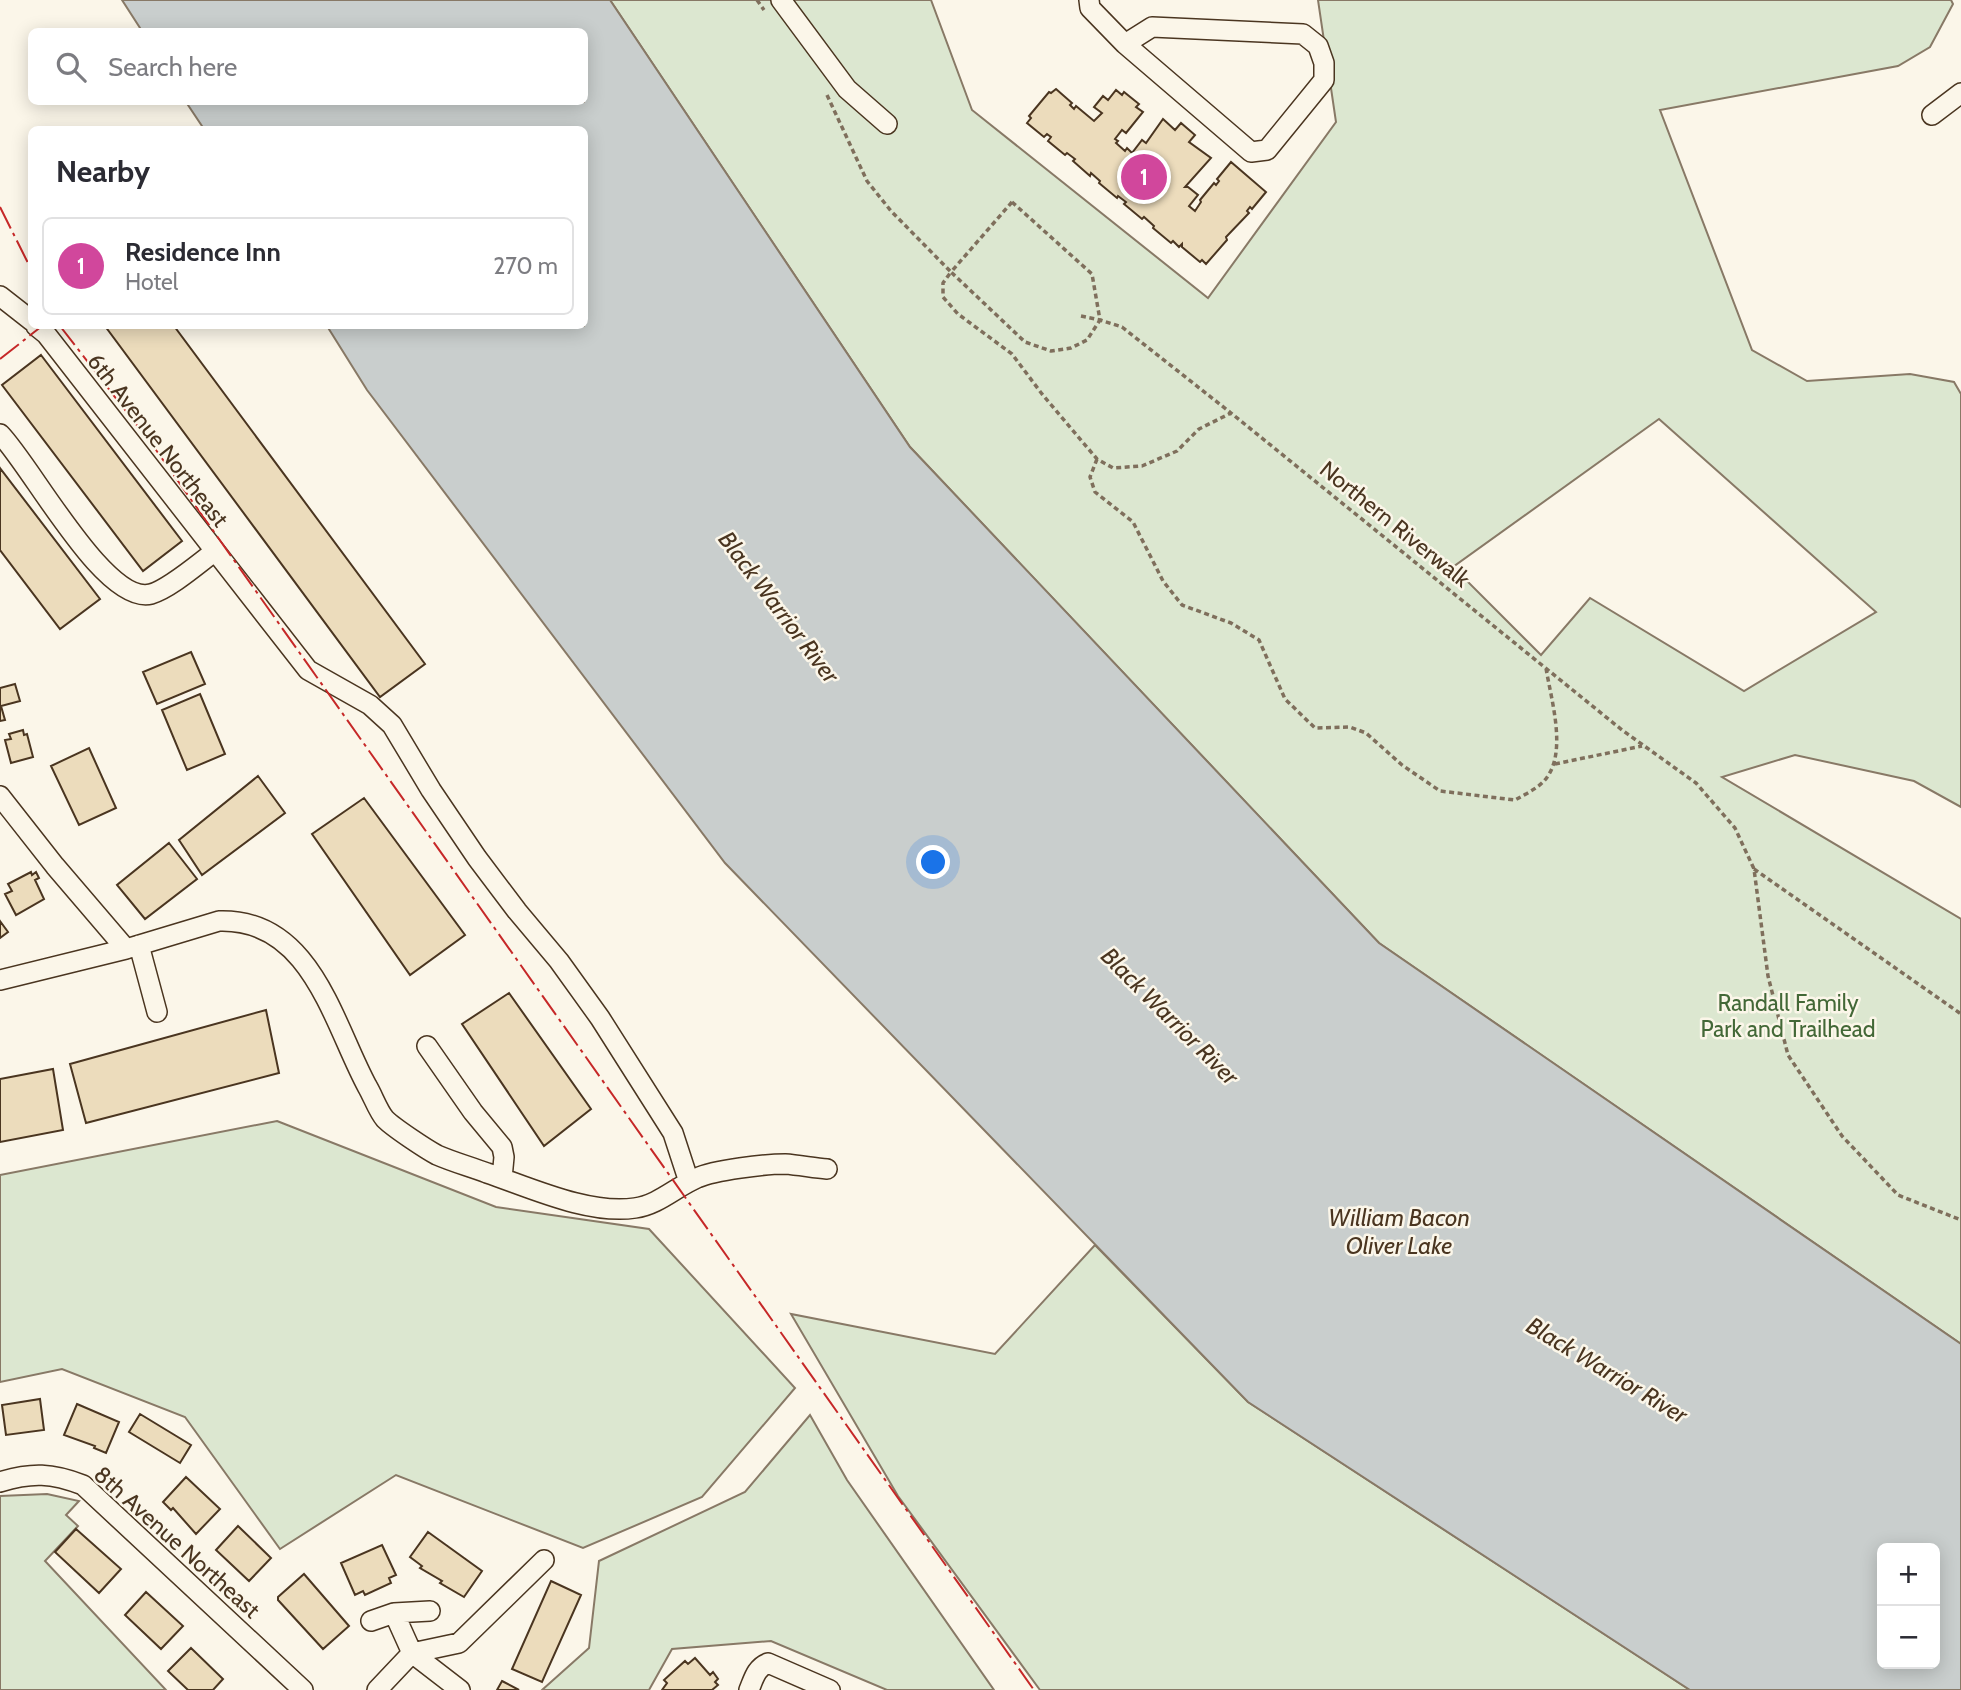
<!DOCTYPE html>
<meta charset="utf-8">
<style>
:root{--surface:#fff;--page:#f7f7f7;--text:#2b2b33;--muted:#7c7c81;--line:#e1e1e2;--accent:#c62828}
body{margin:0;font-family:Cabin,sans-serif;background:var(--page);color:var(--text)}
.controls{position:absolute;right:21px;bottom:21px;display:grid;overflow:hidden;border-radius:10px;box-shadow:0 4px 18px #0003}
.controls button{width:63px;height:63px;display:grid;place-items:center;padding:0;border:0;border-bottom:2px solid var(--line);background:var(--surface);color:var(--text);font:35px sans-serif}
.you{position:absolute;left:934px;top:863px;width:24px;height:24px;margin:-18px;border:5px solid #fff;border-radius:50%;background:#1a73e8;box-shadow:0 0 0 10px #1a73e833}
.badge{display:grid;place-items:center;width:46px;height:46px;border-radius:50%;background:var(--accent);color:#fff;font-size:23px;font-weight:700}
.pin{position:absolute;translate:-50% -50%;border:4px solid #fff;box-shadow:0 2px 7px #0006}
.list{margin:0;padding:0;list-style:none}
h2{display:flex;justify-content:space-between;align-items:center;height:91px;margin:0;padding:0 28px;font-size:30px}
h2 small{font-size:23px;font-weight:400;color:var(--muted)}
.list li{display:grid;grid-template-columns:46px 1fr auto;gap:21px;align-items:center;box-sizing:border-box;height:98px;margin:0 14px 14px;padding:0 14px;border:2px solid var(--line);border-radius:10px}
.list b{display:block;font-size:26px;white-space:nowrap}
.list p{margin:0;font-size:23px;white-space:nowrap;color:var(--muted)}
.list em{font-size:23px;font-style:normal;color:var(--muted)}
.icon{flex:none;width:38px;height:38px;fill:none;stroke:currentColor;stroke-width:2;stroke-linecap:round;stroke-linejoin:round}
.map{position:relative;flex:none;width:1961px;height:1690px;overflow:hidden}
.search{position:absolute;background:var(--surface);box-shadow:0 4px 18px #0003;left:28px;top:28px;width:560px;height:77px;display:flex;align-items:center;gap:18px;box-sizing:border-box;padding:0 24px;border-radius:10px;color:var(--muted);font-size:26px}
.panel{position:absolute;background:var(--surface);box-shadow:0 4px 18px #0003;left:28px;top:126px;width:560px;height:203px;border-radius:10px}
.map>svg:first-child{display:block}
</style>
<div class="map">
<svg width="1961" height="1690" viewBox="0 0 1961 1690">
<rect width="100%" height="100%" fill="#fbf6e9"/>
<path fill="#dce7d0" stroke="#887966" stroke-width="2" fill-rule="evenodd" d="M610 0H931L972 110 1208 298 1336 122 1318 0H1951L1953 4 1930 47 1898 66 1660 110 1752 350 1807 381 1910 374 1954 382 1961 394V807L1914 781 1795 755 1722 777 1961 919V1344L1379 943 910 447ZM1659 419 1876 612 1744 691 1590 598 1541 655 1453 567Z
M277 1121 496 1207 649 1229 795 1388 702 1497 583 1548 396 1475 280 1549 185 1417 62 1369 0 1382V1175Z
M1095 1245 1248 1402 1690 1690H1040L898 1496 791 1314 995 1354Z
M810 1415 847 1480 994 1690H887L771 1641 672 1649 649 1690H542L589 1648 599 1561 745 1492Z
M47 1494 79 1501 66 1515 78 1526 45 1561 166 1690H0V1496Z"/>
<path fill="#c9cecd" stroke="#887966" stroke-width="2" fill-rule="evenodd" d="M122 0H610L910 447 1379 943 1961 1344V1690H1690L1248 1402 725 863 367 390 327 326H584V130L204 129 186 102H584V32L142 31ZM1882 1548H1935V1664H1882Z"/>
<path fill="#ecdcbc" stroke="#4a3520" stroke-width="2" d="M1056 89 1072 103 1070 105 1074 109 1076 106 1094 121 1102 113 1094 107 1103 96 1108 100 1116 90 1122 95 1124 92 1139 104 1136 107 1143 112 1126 133 1122 130 1115 139 1118 141 1116 143 1125 151 1127 148 1132 153 1142 140 1146 143 1163 119 1175 130 1181 123 1195 135 1189 142 1211 158 1185 187H1188L1198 195 1189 206 1195 211 1201 202 1200 200 1214 183 1216 185 1219 181 1217 179 1231 162 1266 192 1252 209 1250 207 1247 211 1249 213 1226 237 1227 240 1206 264 1202 260 1200 262 1182 247V244L1179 247 1173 241 1171 243 1153 228 1154 226 1144 217 1142 219 1124 204 1126 202 1118 196 1117 198 1099 183 1100 181 1091 173 1090 176 1073 161 1075 159 1067 153 1065 155 1048 141 1051 137 1047 134 1044 137 1027 123 1031 118 1029 116 1049 92 1051 93Z
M105 326H174L425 664 380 697Z
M41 355 182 541 143 571 2 385Z
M0 468 100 599 60 629 0 550Z
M191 652 205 684 157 704 143 672Z
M15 684 20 701 1 706 5 720 0 721V688Z
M200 694 225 754 187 770 162 710Z
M23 730 24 735 27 734 33 757 11 763 5 740 11 739 9 734Z
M89 748 116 808 79 825 51 766Z
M258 776 285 813 202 875 179 840Z
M364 798 465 935 410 975 312 834Z
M169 843 197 879 145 919 117 885Z
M31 872 32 875 36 872 39 878 35 880 44 899 16 915 5 894 12 891 8 884Z
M0 921 8 932 0 938Z
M509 993 591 1109 544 1146 462 1024Z
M266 1010 279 1073 86 1123 70 1064Z
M53 1069 63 1130 0 1142V1079Z
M40 1399 44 1430 6 1435 2 1405Z
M77 1404 119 1422 106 1453 94 1448 95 1446 64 1435Z
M140 1414 191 1445 180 1463 129 1432Z
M186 1477 220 1509 196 1534 173 1508 171 1510 163 1502Z
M238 1526 271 1558 249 1581 216 1550Z
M76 1529 121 1569 99 1593 55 1552Z
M428 1532 482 1571 464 1597 440 1583 442 1581 420 1568 422 1566 410 1557Z
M382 1545 396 1575 389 1578 391 1583 365 1595 363 1591 355 1595 341 1563Z
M304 1574 349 1626 323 1649 278 1600V1597Z
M551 1581 581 1595 542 1682 512 1669Z
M146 1592 183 1626 161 1649 125 1615Z
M191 1648 223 1679 213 1690H188L168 1671Z
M695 1658 710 1675 713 1672 718 1679 715 1682 718 1685 712 1690H662L667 1683 664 1680 685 1661 688 1664Z
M502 1681 519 1690H497Z"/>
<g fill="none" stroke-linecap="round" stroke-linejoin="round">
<defs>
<path id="minor" d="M781 0 847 89 887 124
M1089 0 1090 8 1125 44 1251 152 1267 150 1324 80V63L1318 46 1303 34 1152 27 1125 44
M1932 115 1961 93
M0 296 32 321
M36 326 46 334 308 670 370 705 392 725 431 790 477 858 517 911 559 961 600 1018 673 1133 689 1182
M0 434C31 465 105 606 151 594 169 589 198 564 214 552
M0 796 55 866 126 949
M139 945 157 1012
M0 980 126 949 219 921C311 918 333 1023 367 1086 373 1096 378 1111 385 1119 394 1128 426 1149 437 1155 453 1162 471 1167 487 1173 531 1188 589 1215 635 1208 658 1205 676 1187 697 1178 714 1170 766 1164 785 1164 799 1165 814 1168 827 1169
M427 1046 473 1112 502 1147 504 1157 502 1178
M0 1482C32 1472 52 1473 83 1485L303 1690
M430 1611 394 1613 412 1653 460 1690
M371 1621 394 1613
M412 1653 459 1643 544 1560
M377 1690 412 1653
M749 1690C754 1678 756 1668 768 1663L830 1690"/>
</defs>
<use href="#minor" stroke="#4a3520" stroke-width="22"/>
<path stroke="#7f6f5c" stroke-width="3.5" stroke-dasharray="5 3.5" stroke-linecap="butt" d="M757 0 764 10
M827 95 867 181 891 211 951 272 943 283V297L958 314 1012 354 1042 394 1097 459 1113 468 1142 466 1177 451 1199 429 1231 413 1622 730 1696 783 1735 828 1754 869 1768 976 1788 1055 1842 1136 1898 1195 1961 1220
M1012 202 1092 274 1100 320 1087 340 1071 348 1051 351 1025 342 951 272Z
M1081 316 1100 320 1122 327 1231 413
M1097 459 1090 477 1095 492 1133 522 1163 581 1182 605 1231 623 1259 640 1285 699 1315 728 1350 727 1366 733 1402 765 1440 791 1515 800C1524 795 1536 789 1543 782 1569 756 1551 700 1546 668
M1555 764 1642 746
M1754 869 1961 1014"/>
<use href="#minor" stroke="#fbf6e9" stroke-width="19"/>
<path stroke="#c62828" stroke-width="2" stroke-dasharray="24 5 3.5 5" stroke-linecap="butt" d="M0 207 32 271
M60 326 156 450 1034 1690
M0 359 42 326"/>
</g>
<g text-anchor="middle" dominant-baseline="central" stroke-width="5" stroke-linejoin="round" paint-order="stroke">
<g font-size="23" fill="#4a3520" stroke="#fbf6e9">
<text transform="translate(158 440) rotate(52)">6th Avenue Northeast</text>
<text transform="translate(1395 524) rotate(39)">Northern Riverwalk</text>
<text transform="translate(177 1542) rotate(42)">8th Avenue Northeast</text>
</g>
<g font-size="23" fill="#436837" stroke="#fbf6e9">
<text x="1788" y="1003">Randall Family<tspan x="1788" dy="26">Park and Trailhead</tspan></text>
</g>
<g font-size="24" font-style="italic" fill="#4a3520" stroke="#fbf6e9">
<text transform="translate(779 607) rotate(53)">Black Warrior River</text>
<text transform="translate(1170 1016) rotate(45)">Black Warrior River</text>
<text x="1399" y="1217">William Bacon<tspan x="1399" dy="28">Oliver Lake</tspan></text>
<text transform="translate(1607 1370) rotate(31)">Black Warrior River</text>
</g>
</g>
</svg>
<div class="controls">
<button>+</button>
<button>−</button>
</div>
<div class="you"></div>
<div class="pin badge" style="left:1144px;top:177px;background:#d1479c">1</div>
<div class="search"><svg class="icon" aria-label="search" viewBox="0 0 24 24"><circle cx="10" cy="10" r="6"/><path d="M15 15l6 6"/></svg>Search here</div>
<section class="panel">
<h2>Nearby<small></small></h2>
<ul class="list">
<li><span class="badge" style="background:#d1479c">1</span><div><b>Residence Inn</b><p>Hotel</p></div><em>270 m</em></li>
</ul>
</section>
</div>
